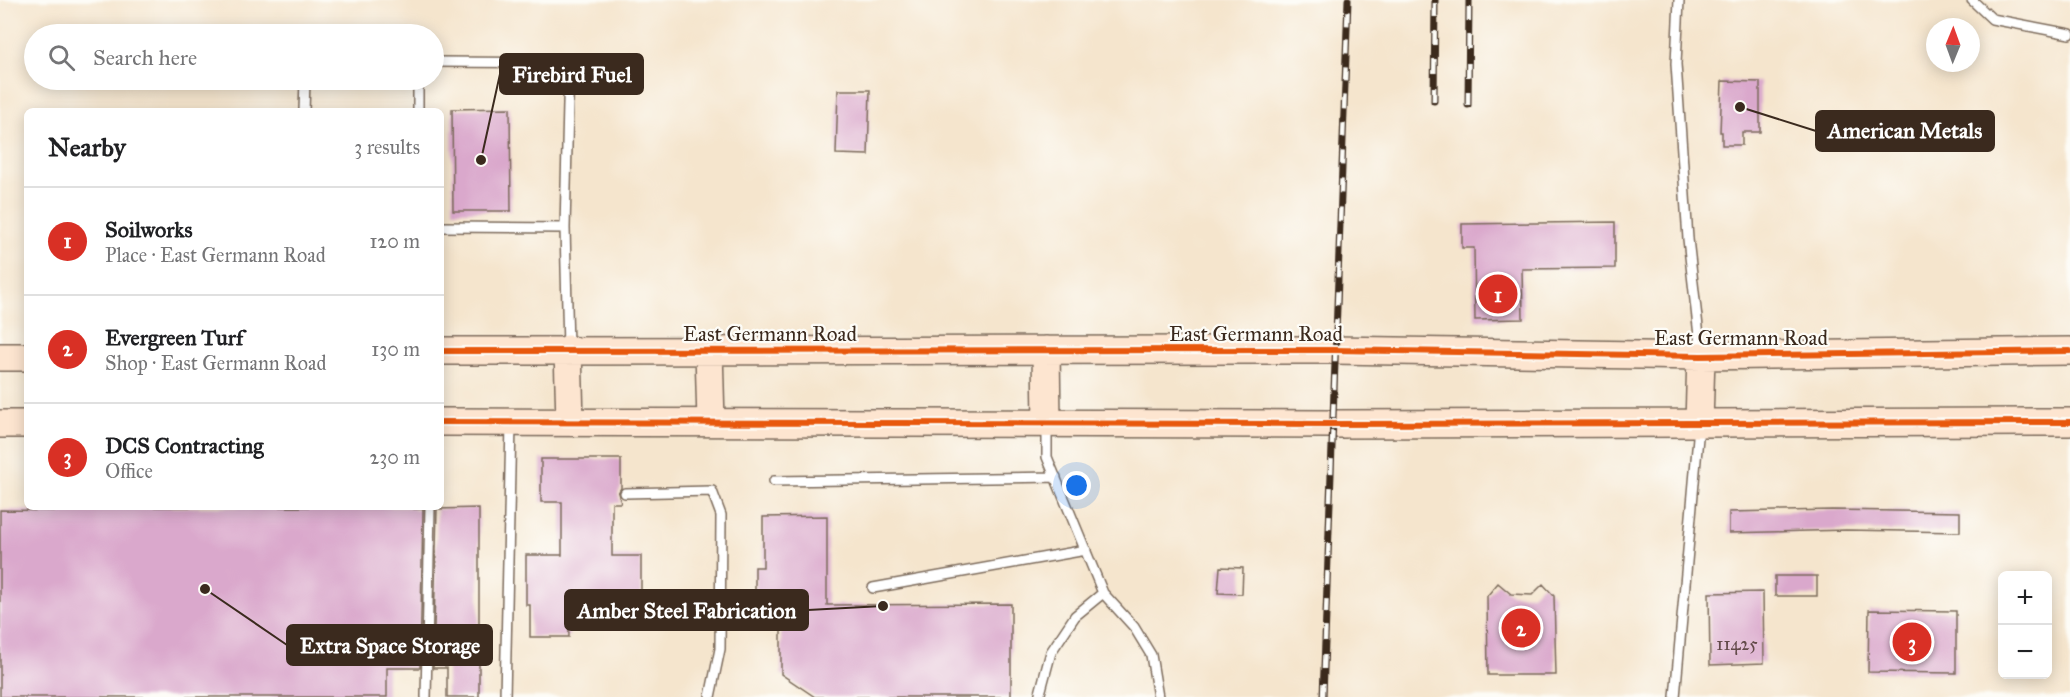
<!DOCTYPE html>
<meta charset="utf-8">
<style>
:root{--surface:#fff;--page:#f2f2f2;--text:#202124;--muted:#757577;--line:#e0e0e0;--accent:#d93025}
body{margin:0;font-family:"IM FELL Great Primer",serif;background:var(--page);color:var(--text)}
.controls{position:absolute;right:18px;bottom:18px;display:grid;overflow:hidden;border-radius:9px;box-shadow:0 3px 15px #0003}
.controls button{width:54px;height:54px;display:grid;place-items:center;padding:0;border:0;border-bottom:2px solid var(--line);background:var(--surface);color:var(--text);font:30px sans-serif}
.compass{position:absolute;left:1926px;top:18px;width:54px;height:54px;border-radius:50%;background:var(--surface);box-shadow:0 3px 15px #0003;rotate:1deg}
.you{position:absolute;left:1077px;top:486px;width:21px;height:21px;margin:-15px;border:4px solid #fff;border-radius:50%;background:#1a73e8;box-shadow:0 0 0 9px #1a73e833}
.badge{display:grid;place-items:center;width:39px;height:39px;border-radius:50%;background:var(--accent);color:#fff;font-size:20px;font-weight:700}
.pin{position:absolute;translate:-50% -50%;border:3px solid #fff;box-shadow:0 2px 6px #0006}
.list{margin:0;padding:0;list-style:none}
h2{display:flex;justify-content:space-between;align-items:center;height:78px;margin:0;padding:0 24px;font-size:26px}
h2 small{font-size:20px;font-weight:400;color:var(--muted)}
.list li{display:grid;grid-template-columns:39px 1fr auto;gap:18px;align-items:center;box-sizing:border-box;height:108px;padding:0 24px;border-top:2px solid var(--line)}
.list b{display:block;font-size:22px;white-space:nowrap}
.list p{margin:0;font-size:20px;white-space:nowrap;color:var(--muted)}
.list em{font-size:20px;font-style:normal;color:var(--muted)}
.icon{flex:none;width:33px;height:33px;fill:none;stroke:currentColor;stroke-width:2;stroke-linecap:round;stroke-linejoin:round}
.map{position:relative;flex:none;width:2070px;height:697px;overflow:hidden}
.search{position:absolute;background:var(--surface);box-shadow:0 3px 15px #0003;left:24px;top:24px;width:420px;height:66px;display:flex;align-items:center;gap:15px;box-sizing:border-box;padding:0 21px;border-radius:33px;color:var(--muted);font-size:22px}
.panel{position:absolute;background:var(--surface);box-shadow:0 3px 15px #0003;left:24px;top:108px;width:420px;height:402px;border-radius:9px}
.map>svg:first-child{display:block}
</style>
<div class="map">
<svg width="2070" height="697" viewBox="0 0 2070 697">
<rect width="100%" height="100%" fill="#fdfcf7"/>
<filter id="ink" filterUnits="userSpaceOnUse"><feTurbulence type="fractalNoise" baseFrequency=".0167" numOctaves="2"/><feDisplacementMap in="SourceGraphic" scale="12" xChannelSelector="R" yChannelSelector="G"/><feConvolveMatrix kernelMatrix="1 2 1 2 8 2 1 2 1" color-interpolation-filters="sRGB"/></filter>
<filter id="wash" filterUnits="userSpaceOnUse"><feTurbulence type="fractalNoise" baseFrequency=".008" numOctaves="4" result="noise"/><feDisplacementMap in="SourceGraphic" scale="24" xChannelSelector="R" yChannelSelector="G"/><feGaussianBlur stdDeviation="1.35" result="paint"/><feColorMatrix in="noise" values="0 0 0 0 0 0 0 0 0 0 0 0 0 0 0 0 0 1.4 0 .05"/><feComposite in="paint" operator="in"/></filter>
<g filter="url(#wash)">
<rect width="100%" height="100%" fill="#f5e5cd"/>
<g id="blocks">
<path fill="#daa8cc" d="M1722 81 1760 82V132H1742V145H1722V132H1720Z
M838 90H870L868 155 836 154Z
M510 108 511 211H453L452 109Z
M1615 222V268L1522 269 1523 319 1475 320 1474 248H1462V224Z
M541 459H621V488L618 493 621 503H612V556H641V601H568L569 637H530V605H526V555H562V502H541Z
M73 507H414V509H423L420 668H387V697H0V510L73 511Z
M479 508V697H447V668H433L437 509Z
M1832 510 1960 512V532L1846 530 1729 533V512Z
M827 516V605L1011 604V697H815L781 674V626H762V607H755V567H763V517Z
M1220 567 1243 568 1242 594 1218 593Z
M1775 576H1817V596H1775Z
M1498 583 1511 594 1532 595 1543 584 1554 596 1556 675H1488L1487 596Z
M1763 592 1764 663 1710 665 1709 593Z
M1869 610 1956 611V673L1868 672Z"/>
</g>
</g>
<g filter="url(#ink)">
<use href="#blocks" fill-opacity="0" stroke="#7c6b5b" stroke-width="1.5"/>
<g fill="none" stroke-linecap="round" stroke-linejoin="round">
<defs>
<path id="service" d="M1679 0 1676 64 1688 239 1701 353
M1972 0 1992 19 2070 34
M434 62 569 63 565 228 568 347
M304 111 305 80
M418 111V80
M441 227 565 228
M1047 425V457L1103 593 1134 627 1151 655 1158 697
M774 481 1056 477
M625 493 712 491 721 515 720 649 710 697
M873 588 1086 550
M426 697 430 507
M505 697 511 424
M1039 697 1051 652 1075 616 1103 593
M1675 697 1699 426"/>
<path id="secondary" d="M568 349 570 422
M709 350 711 422
M1046 350 1047 423
M441 351 1334 350 1701 356 2070 351
M0 357H27
M441 422 1331 424 2070 422
M1699 423 1701 356
M0 424H27"/>
</defs>
<use href="#service" stroke="#7c6b5b" stroke-width="12"/>
<use href="#secondary" stroke="#7c6b5b" stroke-width="30"/>
<use href="#service" stroke="#fff" stroke-width="9"/>
<use href="#secondary" stroke="#fde5d0" stroke-width="27"/>
<defs>
<path id="rail" d="M1434 101 1435 0
M1468 105 1469 0
M1323 697 1348 0"/>
</defs>
<use href="#rail" stroke="#3b2a1e" stroke-width="7"/>
<use href="#rail" stroke="#fdfcf7" stroke-width="4.5" stroke-dasharray="14" stroke-linecap="butt"/>
<defs>
<path id="cycleway" d="M441 351 1334 350 1701 356 2070 351
M441 422 1331 424 2070 422"/>
</defs>
<use href="#cycleway" stroke="#fdfcf7" stroke-width="10"/>
<use href="#cycleway" stroke="#e8590c" stroke-width="6"/>
</g>
</g>
<g text-anchor="middle" dominant-baseline="central" stroke-width="4.5" stroke-linejoin="round" paint-order="stroke">
<g font-size="18" fill="#634a4a">
<text x="1737" y="644">11425</text>
</g>
<g font-size="21" fill="#3b2a1e" stroke="#fdfcf7">
<text x="770" y="334">East Germann Road</text>
<text x="1256" y="334">East Germann Road</text>
<text x="1741" y="338">East Germann Road</text>
</g>
</g>
<path fill="none" stroke="#3b2a1e" stroke-width="2" d="M481 160L500 74M1740 107L1816 131M883 606L808 610M205 589L287 645"/>
<g fill="#3b2a1e" stroke="#fdfcf7" stroke-width="2">
<circle cx="481" cy="160" r="6"/>
<circle cx="1740" cy="107" r="6"/>
<circle cx="883" cy="606" r="6"/>
<circle cx="205" cy="589" r="6"/>
</g>
<g fill="#3b2a1e" stroke="#3b2a1e" stroke-width="2">
<rect x="500" y="54" width="143" height="40" rx="6"/>
<rect x="1816" y="111" width="178" height="40" rx="6"/>
<rect x="565" y="590" width="243" height="40" rx="6"/>
<rect x="287" y="625" width="205" height="40" rx="6"/>
</g>
<g font-size="22" text-anchor="middle" font-weight="bold" fill="#fff">
<text x="572" y="82">Firebird Fuel</text>
<text x="1905" y="138">American Metals</text>
<text x="687" y="618">Amber Steel Fabrication</text>
<text x="390" y="653">Extra Space Storage</text>
</g>
</svg>
<div class="controls">
<button>+</button>
<button>−</button>
</div>
<svg class="compass" viewBox="-18 -18 36 36"><path d="M0-13l5 13h-10z" fill="#e53935"/><path d="M0 13l5-13h-10z" fill="#757577"/></svg>
<div class="you"></div>
<div class="pin badge" style="left:1498px;top:294px">1</div>
<div class="pin badge" style="left:1521px;top:628px">2</div>
<div class="pin badge" style="left:1912px;top:642px">3</div>
<div class="search"><svg class="icon" aria-label="search" viewBox="0 0 24 24"><circle cx="10" cy="10" r="6"/><path d="M15 15l6 6"/></svg>Search here</div>
<section class="panel">
<h2>Nearby<small>3 results</small></h2>
<ul class="list">
<li><span class="badge">1</span><div><b>Soilworks</b><p>Place · East Germann Road</p></div><em>120 m</em></li>
<li><span class="badge">2</span><div><b>Evergreen Turf</b><p>Shop · East Germann Road</p></div><em>130 m</em></li>
<li><span class="badge">3</span><div><b>DCS Contracting</b><p>Office</p></div><em>230 m</em></li>
</ul>
</section>
</div>
